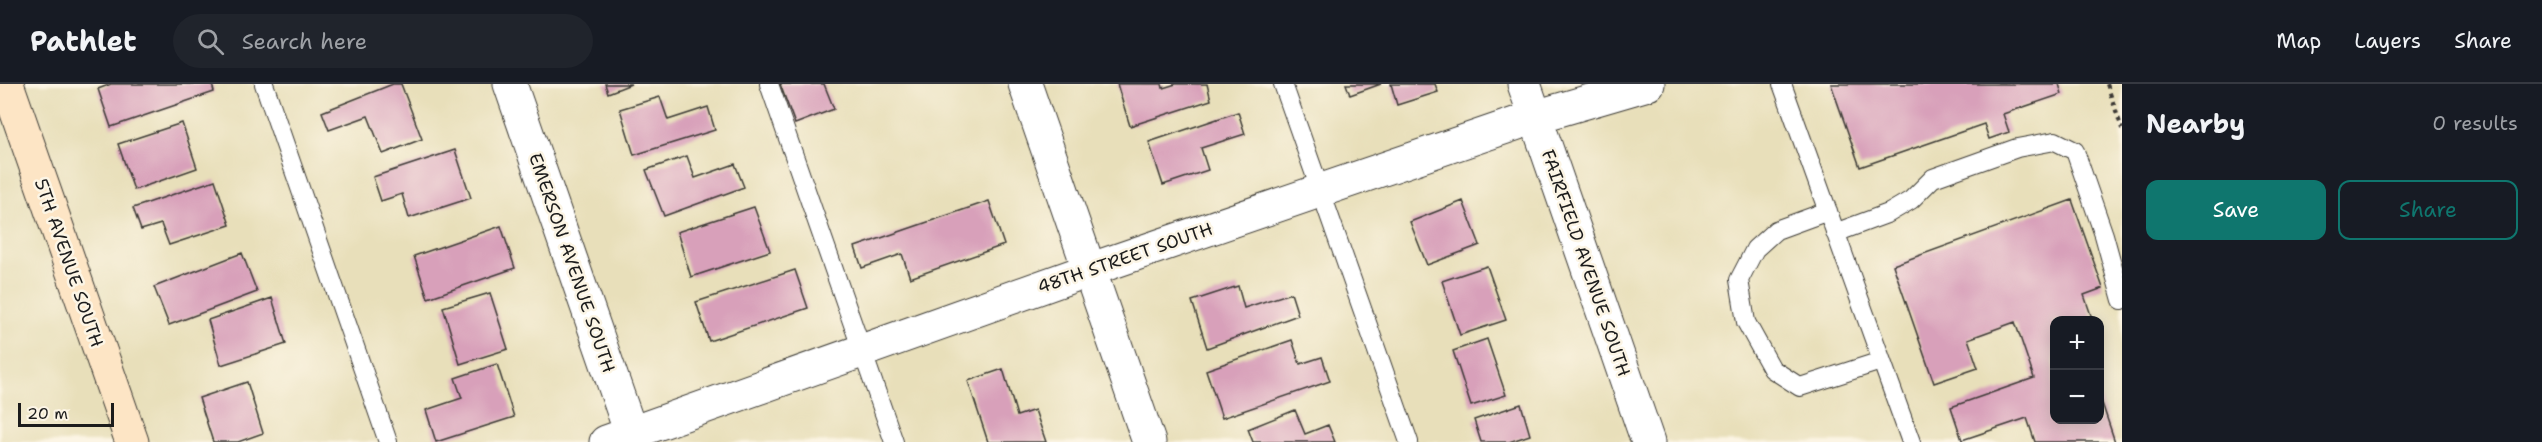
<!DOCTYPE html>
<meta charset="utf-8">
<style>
:root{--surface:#171b24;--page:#20242c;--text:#f1f3f6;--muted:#9ea1a6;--line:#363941;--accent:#0f766e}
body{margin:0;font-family:"Shantell Sans",sans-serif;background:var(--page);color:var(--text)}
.controls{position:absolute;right:18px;bottom:18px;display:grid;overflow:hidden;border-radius:12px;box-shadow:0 3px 15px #0003}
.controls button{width:54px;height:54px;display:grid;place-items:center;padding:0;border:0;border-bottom:2px solid var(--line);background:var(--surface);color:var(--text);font:30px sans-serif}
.scale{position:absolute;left:18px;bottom:15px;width:96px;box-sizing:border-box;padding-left:6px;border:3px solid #1c1c1c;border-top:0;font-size:16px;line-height:21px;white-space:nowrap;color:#1c1c1c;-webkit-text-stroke:4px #fcf5e5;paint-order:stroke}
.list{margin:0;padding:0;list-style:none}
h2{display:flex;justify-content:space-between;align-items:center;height:78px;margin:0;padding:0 24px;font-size:26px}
h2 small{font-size:20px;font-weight:400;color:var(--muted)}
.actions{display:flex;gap:12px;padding:18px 24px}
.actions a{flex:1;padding:14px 0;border:2px solid var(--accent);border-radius:12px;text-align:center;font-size:21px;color:var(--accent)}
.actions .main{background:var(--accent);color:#fff}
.icon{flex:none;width:33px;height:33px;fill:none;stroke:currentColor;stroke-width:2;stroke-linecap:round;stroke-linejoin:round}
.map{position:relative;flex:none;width:2122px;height:358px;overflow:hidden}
header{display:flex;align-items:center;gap:36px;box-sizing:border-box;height:84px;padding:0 30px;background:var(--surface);border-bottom:2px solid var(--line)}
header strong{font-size:28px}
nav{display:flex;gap:33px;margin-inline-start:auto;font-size:21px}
.search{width:420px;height:54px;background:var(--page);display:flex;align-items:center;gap:15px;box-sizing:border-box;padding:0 21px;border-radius:33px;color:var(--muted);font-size:22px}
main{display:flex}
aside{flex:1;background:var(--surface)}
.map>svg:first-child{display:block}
</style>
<header>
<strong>Pathlet</strong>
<div class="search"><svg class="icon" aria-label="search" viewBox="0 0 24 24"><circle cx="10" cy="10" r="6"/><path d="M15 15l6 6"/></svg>Search here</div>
<nav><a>Map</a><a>Layers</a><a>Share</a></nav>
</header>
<main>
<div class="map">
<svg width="2122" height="358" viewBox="0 0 2122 358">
<rect width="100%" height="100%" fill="#fcf5e5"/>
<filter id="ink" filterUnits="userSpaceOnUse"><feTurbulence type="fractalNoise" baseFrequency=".0167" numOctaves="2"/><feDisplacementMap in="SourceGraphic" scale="12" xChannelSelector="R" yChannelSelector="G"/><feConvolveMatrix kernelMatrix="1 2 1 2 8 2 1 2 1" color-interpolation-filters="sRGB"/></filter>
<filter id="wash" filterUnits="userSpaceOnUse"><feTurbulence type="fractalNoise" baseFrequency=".008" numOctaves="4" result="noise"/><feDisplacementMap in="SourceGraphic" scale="24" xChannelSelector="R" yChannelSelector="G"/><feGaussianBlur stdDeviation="1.35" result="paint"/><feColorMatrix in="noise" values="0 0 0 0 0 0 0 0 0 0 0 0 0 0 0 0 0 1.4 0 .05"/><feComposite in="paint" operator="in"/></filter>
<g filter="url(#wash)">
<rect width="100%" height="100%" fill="#e8dfba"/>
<g id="blocks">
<path fill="#d8a0ba" d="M111 0H212L214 8 111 43 98 5Z
M393 0H401L422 55 383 70 368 32 329 46 322 28Z
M605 0H631L608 9Z
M780 0H824L834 25 795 40Z
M1117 0H1162L1163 4 1176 0H1207L1211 16 1130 42Z
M1346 0H1381L1350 11Z
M1391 0H1435L1438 8 1397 21Z
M1831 0H2059L2062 10 2003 30 2009 48 1989 55 1984 40 1860 83Z
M660 13 668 36 708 23 715 46 634 71 620 25Z
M1238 28 1245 50 1201 64 1208 86 1163 101 1149 58Z
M182 39 197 84 134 106 118 60Z
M455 66 471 114 409 134 402 110 381 117 373 93Z
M687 72 695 94 735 80 744 103 664 132 646 86Z
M215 96 230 141 169 161 161 140 141 146 133 124Z
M2072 116 2103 204 2084 211 2093 237H2054V336H2100V313L2115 358H2035L2027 334 1962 356 1951 323 2034 294 2015 238 1968 255 1978 284 1934 299 1893 181Z
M989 117 1004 161 910 194 902 170 862 184 855 163Z
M1463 117 1480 161 1427 181 1410 138Z
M754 123 770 167 691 193 677 148Z
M501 142 515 184 428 214 414 172Z
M242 169 257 208 169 241 154 203Z
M1487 182 1506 236 1460 251 1442 197Z
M795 186 808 224 709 257 696 218Z
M1238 202 1244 224 1291 209 1298 231 1207 264 1192 217Z
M490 209 508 265 460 280 443 223Z
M272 214 286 260 221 281 208 236Z
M1487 255 1506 311 1471 322 1453 267Z
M1292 256 1300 280 1322 273 1330 297 1222 334 1206 286Z
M497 280 514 333 436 358 426 326 462 314 455 294Z
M1003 285 1017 332 1035 326 1046 358H988L968 297Z
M247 298 263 349 238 358H213L199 314Z
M1521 320 1530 351 1509 358H1481L1474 336Z
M1295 326 1305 350 1328 341 1335 358H1253L1248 345Z"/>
</g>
</g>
<g filter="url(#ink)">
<use href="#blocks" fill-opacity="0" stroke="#3b3934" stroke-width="1.5"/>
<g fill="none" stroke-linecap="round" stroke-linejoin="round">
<defs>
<path id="lane" d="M264 0 388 358
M769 0 894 358
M1283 0 1409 358
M1782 0 1911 358
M1828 127 1776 146 1755 165 1739 196 1746 238 1772 285 1800 303 1881 277
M1835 149 1889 129 1911 116 1933 94 2017 64 2055 57 2075 67 2104 151 2122 216"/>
<path id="street" d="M510 0 634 358
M1025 0 1149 358
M1524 0 1648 358
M606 358 1089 186 1535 33 1648 0"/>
<path id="secondary" d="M7 0 132 358"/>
</defs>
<use href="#lane" stroke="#3b3934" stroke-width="20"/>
<use href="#street" stroke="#3b3934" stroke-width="35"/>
<use href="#secondary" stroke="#3b3934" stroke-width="35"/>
<path stroke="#3b3934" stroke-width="4" stroke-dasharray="4.5 4.5" stroke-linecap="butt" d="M2107 0 2122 45"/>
<use href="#lane" stroke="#fff" stroke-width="18"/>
<use href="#street" stroke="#fff" stroke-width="33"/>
<use href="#secondary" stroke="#fde5c5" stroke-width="33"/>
</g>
</g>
<g text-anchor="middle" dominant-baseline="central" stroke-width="5" stroke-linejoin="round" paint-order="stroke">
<g font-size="18" fill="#1c1c1c" stroke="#fcf5e5">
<text transform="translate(1125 174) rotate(-19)">48TH STREET SOUTH</text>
<text transform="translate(69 179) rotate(71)">5TH AVENUE SOUTH</text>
<text transform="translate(572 179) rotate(71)">EMERSON AVENUE SOUTH</text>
<text transform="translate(1586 179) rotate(71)">FAIRFIELD AVENUE SOUTH</text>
</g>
</g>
</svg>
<div class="controls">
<button>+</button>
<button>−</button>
</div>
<div class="scale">20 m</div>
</div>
<aside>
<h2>Nearby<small>0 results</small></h2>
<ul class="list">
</ul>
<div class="actions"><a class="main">Save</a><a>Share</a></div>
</aside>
</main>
